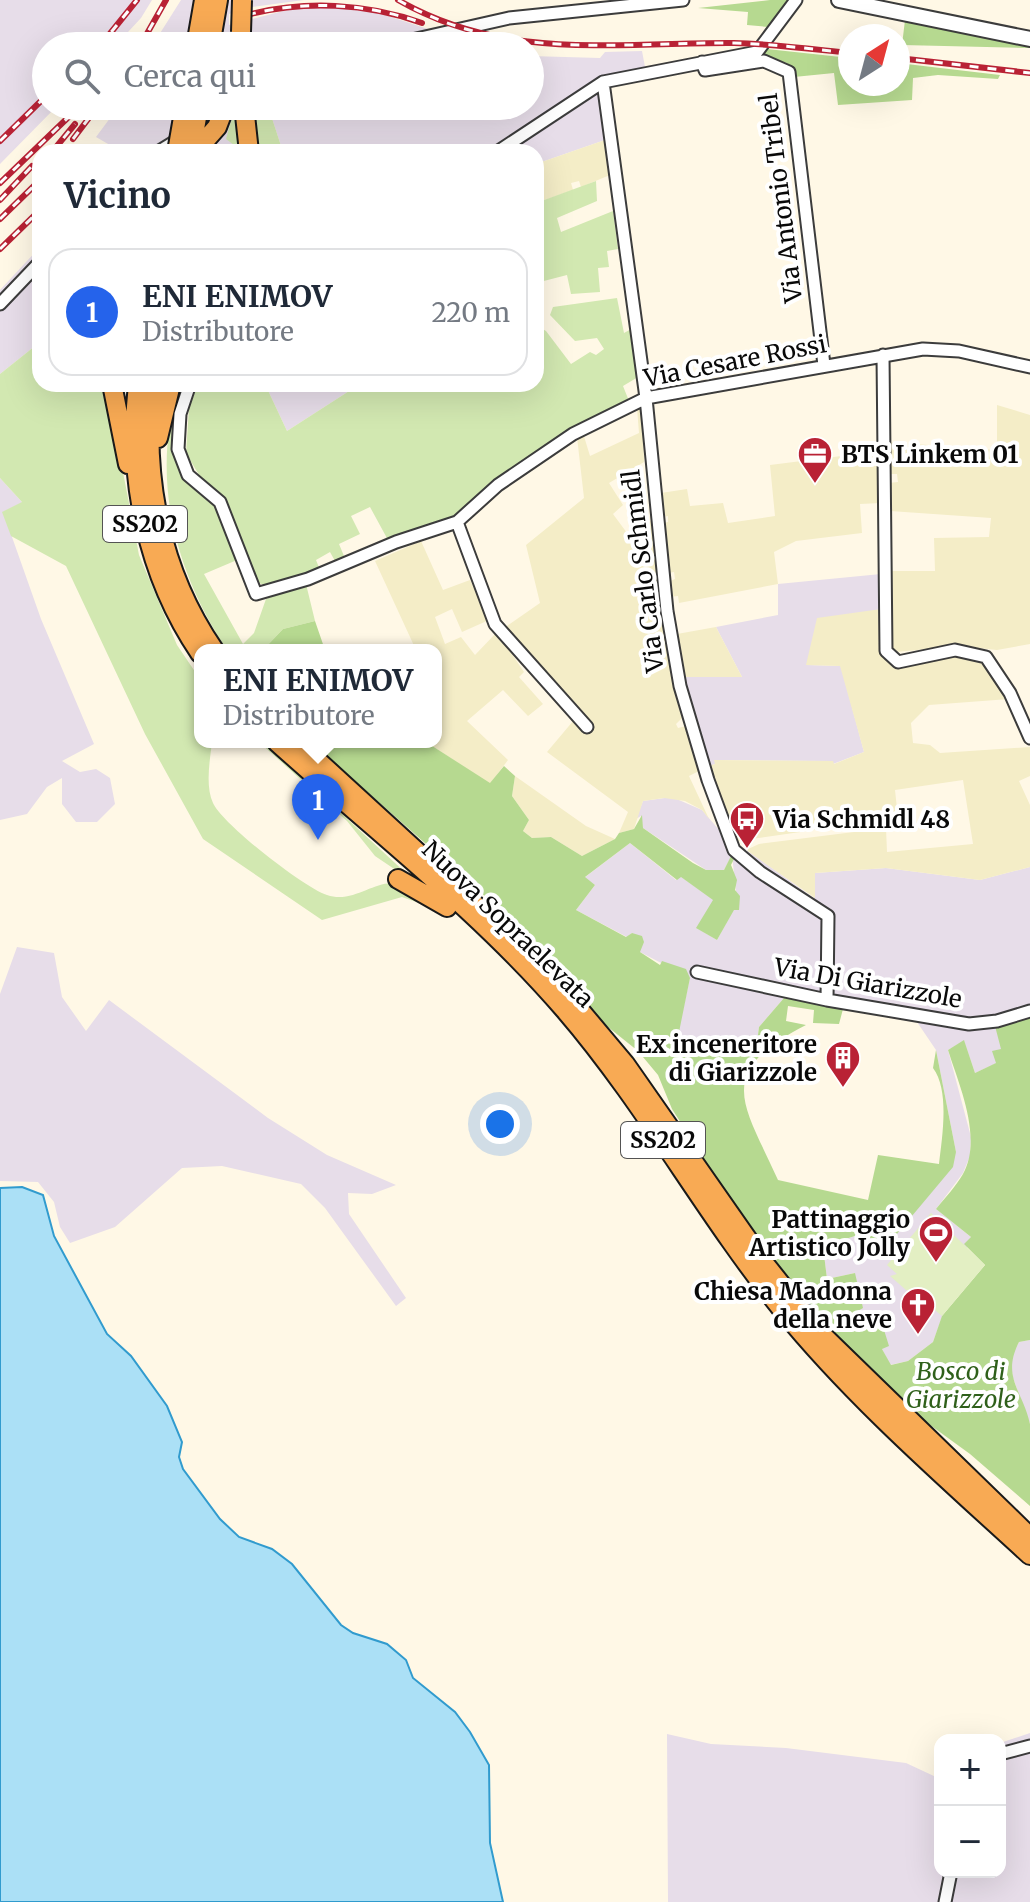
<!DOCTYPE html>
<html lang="it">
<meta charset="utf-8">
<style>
:root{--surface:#fff;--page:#f6f6f7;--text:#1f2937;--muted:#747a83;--line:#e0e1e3;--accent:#2563eb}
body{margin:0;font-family:Merriweather,serif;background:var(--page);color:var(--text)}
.controls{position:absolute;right:24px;bottom:24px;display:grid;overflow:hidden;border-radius:16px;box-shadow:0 8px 32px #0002}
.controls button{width:72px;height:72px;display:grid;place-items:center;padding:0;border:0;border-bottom:2px solid var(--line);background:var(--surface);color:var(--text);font:40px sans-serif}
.compass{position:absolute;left:838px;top:24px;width:72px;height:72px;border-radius:50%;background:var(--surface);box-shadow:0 8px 32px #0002;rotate:36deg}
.you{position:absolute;left:500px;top:1124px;width:28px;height:28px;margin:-20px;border:6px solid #fff;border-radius:50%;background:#1a73e8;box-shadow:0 0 0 12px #1a73e833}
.badge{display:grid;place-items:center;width:52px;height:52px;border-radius:50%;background:var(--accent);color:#fff;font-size:26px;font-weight:700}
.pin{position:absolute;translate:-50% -66px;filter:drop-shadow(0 2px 4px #0008)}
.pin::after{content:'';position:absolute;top:42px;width:28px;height:24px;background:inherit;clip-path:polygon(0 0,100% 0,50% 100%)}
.popup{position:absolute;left:194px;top:644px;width:248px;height:104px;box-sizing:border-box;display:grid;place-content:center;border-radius:16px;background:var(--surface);filter:drop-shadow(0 2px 6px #0005);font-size:26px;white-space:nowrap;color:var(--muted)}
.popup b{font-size:30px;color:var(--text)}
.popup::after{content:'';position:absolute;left:50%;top:100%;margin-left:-16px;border:16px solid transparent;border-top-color:var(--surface)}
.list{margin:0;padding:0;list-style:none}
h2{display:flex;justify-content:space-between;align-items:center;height:104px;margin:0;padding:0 32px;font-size:34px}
h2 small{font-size:26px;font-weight:400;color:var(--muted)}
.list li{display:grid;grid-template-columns:52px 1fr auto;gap:24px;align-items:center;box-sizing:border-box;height:128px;margin:0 16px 16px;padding:0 16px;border:2px solid var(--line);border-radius:24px}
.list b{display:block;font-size:30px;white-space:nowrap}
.list p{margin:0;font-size:26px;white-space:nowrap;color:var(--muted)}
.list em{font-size:26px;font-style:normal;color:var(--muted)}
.icon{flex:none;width:44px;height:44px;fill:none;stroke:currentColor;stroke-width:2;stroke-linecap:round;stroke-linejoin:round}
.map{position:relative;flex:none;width:1030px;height:1902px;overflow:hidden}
.search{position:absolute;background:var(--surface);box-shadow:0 8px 32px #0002;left:32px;top:32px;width:512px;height:88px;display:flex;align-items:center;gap:20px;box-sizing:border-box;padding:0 28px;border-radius:44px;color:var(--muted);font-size:30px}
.panel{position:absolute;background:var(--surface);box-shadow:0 8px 32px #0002;left:32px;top:144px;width:512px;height:248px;border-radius:24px}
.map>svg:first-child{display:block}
</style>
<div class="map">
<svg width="1030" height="1902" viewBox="0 0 1030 1902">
<rect width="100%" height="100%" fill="#fff8e6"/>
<path fill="#e7dde9" d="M0 0H152L141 18 115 46H46V106H57L0 164Z
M181 0H304L252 7 229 14V25L291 9 328 5 376 12 480 46H152Z
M642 51 645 67 598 79 605 140 536 164V152H283L268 106H530V56L600 58 605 52Z
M119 106H250L243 152H122L96 137Z
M40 247V342L0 374V290Z
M265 384H360L287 431Z
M0 478 22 502 12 537 41 619 94 744 62 761 80 772 96 769 110 778 115 804 97 822H76L62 804V778L47 787 27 814 0 820Z
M881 574V609L807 665 841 666 864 752 833 764 832 761 715 760V764L709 766 684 677H742L716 627 778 615V584Z
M672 797 702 810 720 831 814 898 815 873 886 868 980 880 1030 867V1016L1001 1050 997 1063 975 1073 964 1041 948 1050 971 1137 970 1156 963 1173 936 1209 971 1237 933 1342 908 1361 890 1365 882 1349 880 1318 858 1330 851 1314 855 1273 827 1279 823 1246 855 1236 891 1241 956 1152 936 1050 917 1022 784 998 759 1027 756 1050 708 1046 677 1037 690 978 640 952 632 933 627 937 576 910 595 885 584 878 630 843 676 880 680 876 714 900 697 928 717 940 734 909 738 910 732 855 724 870H706L643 828 641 816 636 819 643 801Z
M17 947 54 953 62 997 86 1031 109 1000 268 1118 327 1155 396 1185 372 1194 348 1193 349 1214 406 1298 396 1306 325 1208 301 1184 222 1166 182 1168 115 1227 70 1243 60 1227 54 1202 38 1182 0 1181V994Z
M1030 1340V1424L1013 1378 1010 1359 1019 1342Z
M1030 1733V1902H668L667 1734 711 1744 786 1748 906 1763 936 1777 940 1760V1872H1000V1743Z"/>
<path fill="#f4edc7" d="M605 140 610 175 581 187 579 181 571 183 573 190 536 203V164Z
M997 405 1030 415V644L997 650 959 646 896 652 891 648 892 571H935L934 538 989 537 991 518 890 511 888 483 898 482 897 474H887V442L997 450Z
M637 408H642L644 462 609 483 623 505 613 514 630 537 654 518 675 688 683 717 676 724 678 728 686 726 699 771 689 776 709 819 702 810 685 801 664 798 643 801 634 829 619 833 628 812 547 752 579 714 504 628 540 603 526 545 584 498 577 437 583 433 590 456 639 433Z
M881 451V503L860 504 862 533 796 541 774 552 778 584 679 603 678 596 669 597 670 581 675 579 674 572 668 573 664 523 668 522V516L663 517 661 493 687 489 690 506 723 503 728 523 775 516 770 465Z
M421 541 443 590 470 580 489 620 462 632 452 609 435 617 445 644 461 637 475 655 497 632 524 672 519 677 543 704 528 716 503 690 467 721 508 760 490 784 426 742H436V720L442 709 436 695V650H416L375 561Z
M881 609 884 656 893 668 941 658 970 656 985 662 1009 699 929 705 911 723 913 743 930 745 940 753 1030 747V776L1019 781 1030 805V867L980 880 886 868 815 873V898L746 850 759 844 886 828 887 852 973 844 963 780 895 790 898 818 737 841 709 766 715 764 714 760 833 761 834 764 864 752 840 666 806 665 817 618Z
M716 627 742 677H684L677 634Z
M515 776 586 826 615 839 582 856 551 837 532 838 523 831 529 820 512 796Z"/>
<path fill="#d2e8b1" d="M250 106H268L283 152H243L226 139 231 121Z
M596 181 597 201 557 218 561 232 613 211 618 249 607 251 609 267 598 268 600 292 571 294 567 275 536 283V203Z
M617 298 624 333 633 328 638 377 623 386 629 401 569 430 491 484 457 515 388 540 370 507 351 516 360 534 339 544 344 556 335 561 330 552 316 560 320 570C299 578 274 595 254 580L226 504 199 475 186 453 189 408 198 384H265L287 431 360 384H536V325L546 331 571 364 590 352 596 355 604 349 597 338 575 341 550 315 553 307Z
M40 342V384H106L139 555 177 645 200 679V742H212C210 760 205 786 213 803 222 824 305 888 327 895 356 905 379 874 403 886 413 891 423 901 433 908L402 897 322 920 203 839 145 734 66 566 11 536 2 512 22 502 0 478V374Z
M180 384H186L173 430 174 454 181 475 215 504 237 560 204 574 243 644 254 633 266 599 306 584 315 621 283 629 263 650H227C175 572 149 475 180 384Z
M259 742H264L421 887 375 856 347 821Z"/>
<path fill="#b6d990" d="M770 0H788L768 27 747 25 748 12 698 8Z
M905 20 1030 45V48L902 45Z
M767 49 850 58V84H898V63L1000 75 998 79 938 75 913 78 912 100 838 105 834 73 794 77 787 63 761 56Z
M315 621 325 650H263L283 629Z
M311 742H426L490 783 504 766 515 776 512 796 529 820 523 831 532 838 551 837 582 856 615 839 619 833 634 829 642 815 643 828 693 863 706 870H724L732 854 735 857 731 865 737 880 735 890 740 896 739 910H734L717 940 696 928 713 900 681 877 677 880 630 843 585 877 595 885 576 910 626 937 632 933 642 936 644 942 640 952 660 965 662 961 686 969 690 978 678 1037 708 1046 756 1050 759 1027 784 998 843 1009 839 1024 813 1023 814 1010 788 1006 786 1021 806 1025C713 1073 743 1102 778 1180L868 1200 878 1155 939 1164C942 1137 950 1091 933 1068L936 1050 956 1152 953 1167 891 1241 855 1236 823 1246 827 1279 855 1273 863 1308 851 1315 859 1330 880 1317 889 1346 882 1349 891 1365 908 1361 933 1342 942 1316 985 1265 964 1244 971 1237 936 1209C945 1198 956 1186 963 1174 983 1138 959 1085 948 1050L964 1040 975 1073 996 1063 992 1051 1001 1049 995 1026 1030 1016V1340L1019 1342C1001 1377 1023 1391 1030 1424 1030 1449 1030 1481 1030 1506L970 1454 915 1414 843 1346 811 1308 755 1238 672 1109 658 1075 638 1051 603 1023 552 961 496 906Z"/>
<path fill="#e3efc3" d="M931 1213 985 1265 942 1316 918 1296 917 1291 906 1290 890 1276 897 1274 887 1265Z"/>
<path fill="#abe0f6" stroke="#319bce" stroke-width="2" d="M22 1187 43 1195 54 1236 107 1334 131 1356 167 1406 182 1442 179 1457 183 1469 220 1519 239 1537 272 1549 292 1564 341 1625 353 1633 387 1644 406 1660 413 1678 455 1712 470 1732 489 1765 490 1843 503 1902H0V1188Z"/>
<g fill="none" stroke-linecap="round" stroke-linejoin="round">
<defs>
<path id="minor" d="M385 46 509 18 683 0
M702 62 705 70 764 61 789 72 824 365
M603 82 646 398 667 611 680 686 708 780 734 850 760 872 828 916 827 1000
M158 152 179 139
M497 152 603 82 757 52 796 0
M0 304 40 262
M883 355 886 651 898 662 955 650 986 657 1010 693 1030 738
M190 384 180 414 178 449 188 475 220 502 256 594 308 579 396 542 457 522 498 485 573 434 646 398 923 349 959 351 1030 367
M457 522 495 624 587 727
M697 972 827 1000 969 1024 997 1021 1030 1011
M1000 1754 1030 1746
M945 1902 951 1872"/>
<path id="tertiary" d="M839 0 1030 39"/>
<path id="trunk" d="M196 46 204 0
M210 46 218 0
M244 106 249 152
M112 384 128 464
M138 384C127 477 147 575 200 653
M152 384C142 478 160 571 214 650
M158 438 171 384
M277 742C373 829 480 911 565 1010 645 1103 704 1212 781 1308 854 1398 945 1477 1030 1555
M297 742 546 970 625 1064 764 1263 817 1330 1030 1537
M398 879 447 907"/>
</defs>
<use href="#minor" stroke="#3c3c3c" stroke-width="15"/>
<use href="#tertiary" stroke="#3c3c3c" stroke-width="18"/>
<use href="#trunk" stroke="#1a1a1a" stroke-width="22"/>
<use href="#minor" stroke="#fff" stroke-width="11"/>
<use href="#tertiary" stroke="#fff" stroke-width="14"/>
<use href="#trunk" stroke="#f8aa54" stroke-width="18"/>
<defs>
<path id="rail" d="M398 0C506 62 615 42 734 43 773 44 811 49 850 53
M247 15C304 0 367 3 422 23
M100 46 137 0
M140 46 166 0
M898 58 1030 73
M73 139 98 106
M0 141 44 98
M52 152 75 124
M0 183 80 106
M0 200 32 166
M0 219 40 180
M0 249 40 210"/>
</defs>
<use href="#rail" stroke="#b92235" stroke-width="6"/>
<use href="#rail" stroke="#fff" stroke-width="3" stroke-dasharray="9" stroke-linecap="butt"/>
<defs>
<path id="trunk-bridge" d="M241 32 242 0
M177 152 185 106
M191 152 199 106
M195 152 217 127 225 106"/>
</defs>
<use href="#trunk-bridge" stroke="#1a1a1a" stroke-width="22" stroke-linecap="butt"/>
<use href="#trunk-bridge" stroke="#f8aa54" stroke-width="18"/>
</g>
<defs>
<symbol id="office-pin" viewBox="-11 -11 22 30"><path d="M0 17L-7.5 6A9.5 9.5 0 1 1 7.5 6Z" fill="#b92235" stroke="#fff"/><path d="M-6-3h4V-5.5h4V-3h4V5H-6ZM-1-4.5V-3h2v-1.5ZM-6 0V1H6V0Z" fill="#fff"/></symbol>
<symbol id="bus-pin" viewBox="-11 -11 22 30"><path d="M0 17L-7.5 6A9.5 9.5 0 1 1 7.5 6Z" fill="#b92235" stroke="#fff"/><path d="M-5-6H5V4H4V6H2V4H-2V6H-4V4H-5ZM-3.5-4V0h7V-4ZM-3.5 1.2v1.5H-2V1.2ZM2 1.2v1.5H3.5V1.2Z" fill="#fff"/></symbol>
<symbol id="building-pin" viewBox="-11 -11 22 30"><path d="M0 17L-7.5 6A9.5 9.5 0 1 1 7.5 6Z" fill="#b92235" stroke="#fff"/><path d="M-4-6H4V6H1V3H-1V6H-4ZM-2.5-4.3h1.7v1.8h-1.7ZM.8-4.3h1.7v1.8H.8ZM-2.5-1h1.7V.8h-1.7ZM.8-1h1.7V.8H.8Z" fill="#fff"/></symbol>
<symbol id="stadium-pin" viewBox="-11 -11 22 30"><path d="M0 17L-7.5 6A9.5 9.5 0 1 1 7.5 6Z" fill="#b92235" stroke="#fff"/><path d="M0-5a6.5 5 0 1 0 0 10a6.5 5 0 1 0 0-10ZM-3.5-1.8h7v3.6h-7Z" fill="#fff"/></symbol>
<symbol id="church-pin" viewBox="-11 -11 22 30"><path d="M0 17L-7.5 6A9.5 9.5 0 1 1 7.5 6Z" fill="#b92235" stroke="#fff"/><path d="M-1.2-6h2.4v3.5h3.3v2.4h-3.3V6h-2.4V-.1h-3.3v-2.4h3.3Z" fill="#fff"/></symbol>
</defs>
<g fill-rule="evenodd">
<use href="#office-pin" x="795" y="434" width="40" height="54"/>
<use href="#bus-pin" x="727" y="799" width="40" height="54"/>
<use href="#building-pin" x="823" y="1038" width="40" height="54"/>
<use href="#stadium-pin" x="916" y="1213" width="40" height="54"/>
<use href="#church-pin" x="898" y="1285" width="40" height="54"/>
</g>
<g text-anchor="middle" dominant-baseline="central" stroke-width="8" stroke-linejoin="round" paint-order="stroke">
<g fill="#fff" stroke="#535353" stroke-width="2">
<rect x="103" y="506" width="84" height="36" rx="6"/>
<rect x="621" y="1122" width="84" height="36" rx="6"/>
</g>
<g font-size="22" font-weight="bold" fill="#090909">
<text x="145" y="524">SS202</text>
<text x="663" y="1140">SS202</text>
</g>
<g font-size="24" fill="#090909" stroke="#fff">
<text transform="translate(781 198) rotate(-97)">Via Antonio Tribel</text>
<text transform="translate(735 361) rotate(-11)">Via Cesare Rossi</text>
<text transform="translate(643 571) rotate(-97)">Via Carlo Schmidl</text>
<text transform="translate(508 924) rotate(44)">Nuova Sopraelevata</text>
<text transform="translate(868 983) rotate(10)">Via Di Giarizzole</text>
</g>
<g font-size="24" font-weight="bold" fill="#090909" stroke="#fff" text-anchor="end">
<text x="841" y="454" text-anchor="start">BTS Linkem 01</text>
<text x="773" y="819" text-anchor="start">Via Schmidl 48</text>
<text x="817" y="1044">Ex inceneritore<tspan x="817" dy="28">di Giarizzole</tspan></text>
<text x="910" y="1219">Pattinaggio<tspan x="910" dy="28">Artistico Jolly</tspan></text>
<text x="892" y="1291">Chiesa Madonna<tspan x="892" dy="28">della neve</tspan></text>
</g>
<g font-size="24" font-style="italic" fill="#2f601b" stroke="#fff">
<text x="961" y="1371">Bosco di<tspan x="961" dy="28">Giarizzole</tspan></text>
</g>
</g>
</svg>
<div class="controls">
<button>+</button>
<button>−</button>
</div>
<svg class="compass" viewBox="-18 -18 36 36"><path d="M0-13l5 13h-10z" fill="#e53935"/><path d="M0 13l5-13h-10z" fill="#747a83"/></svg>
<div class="you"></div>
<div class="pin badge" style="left:318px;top:840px">1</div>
<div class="popup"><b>ENI ENIMOV</b>Distributore</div>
<div class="search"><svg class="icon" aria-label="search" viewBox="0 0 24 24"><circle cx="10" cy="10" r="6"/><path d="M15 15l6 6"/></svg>Cerca qui</div>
<section class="panel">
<h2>Vicino<small></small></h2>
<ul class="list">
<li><span class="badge">1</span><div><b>ENI ENIMOV</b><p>Distributore</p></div><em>220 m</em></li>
</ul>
</section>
</div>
